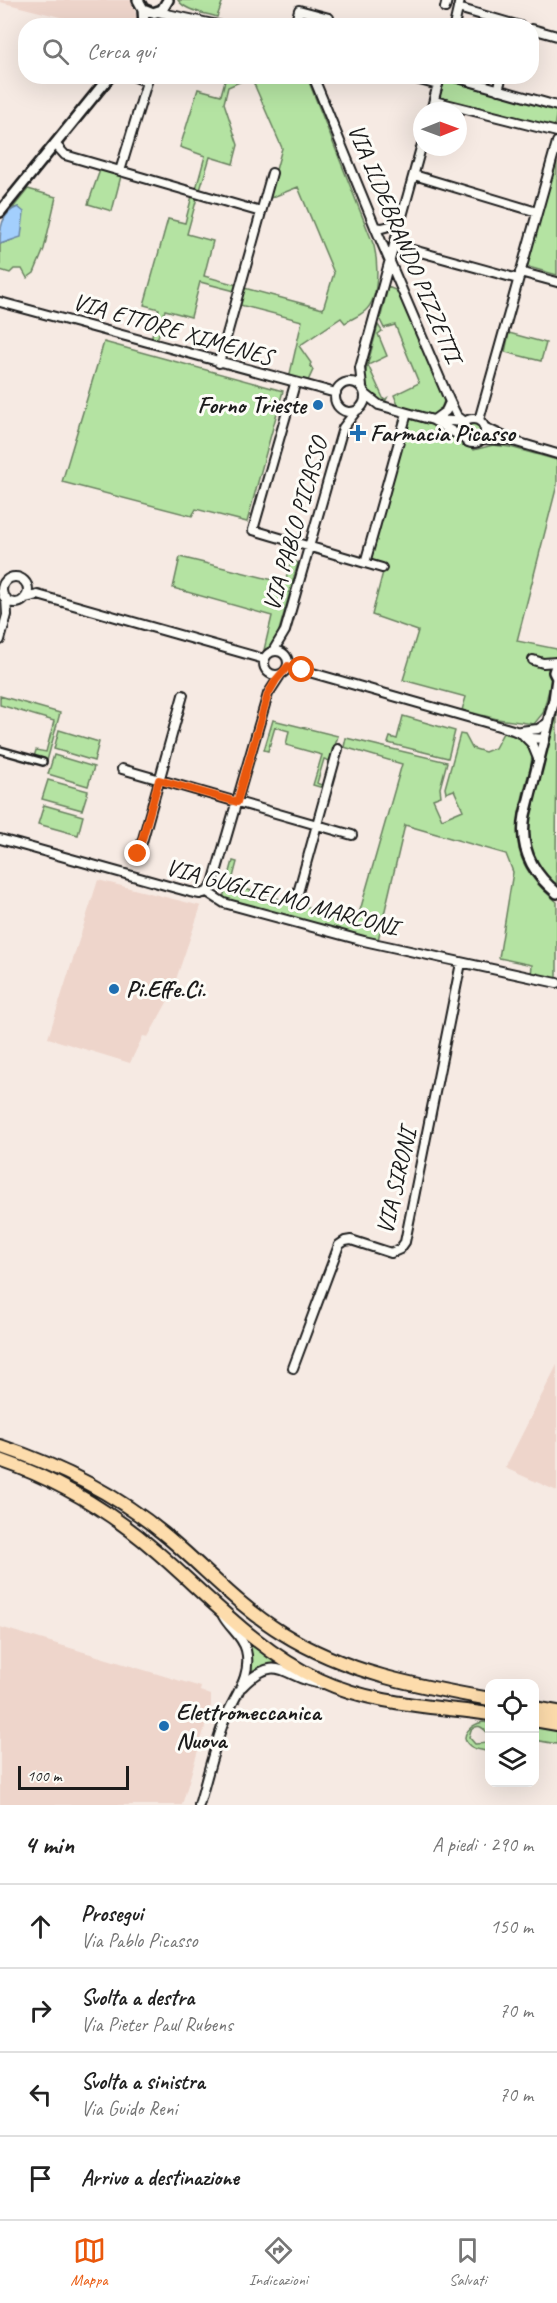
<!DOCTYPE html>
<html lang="it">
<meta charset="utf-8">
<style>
:root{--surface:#fff;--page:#f6f6f6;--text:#222;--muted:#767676;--line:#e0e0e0;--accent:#ea580c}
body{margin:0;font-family:Caveat,sans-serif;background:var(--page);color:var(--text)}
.controls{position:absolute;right:18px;bottom:18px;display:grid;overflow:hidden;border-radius:12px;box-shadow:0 6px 24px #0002}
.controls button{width:54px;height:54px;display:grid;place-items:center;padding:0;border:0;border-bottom:2px solid var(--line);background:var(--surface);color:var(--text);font:30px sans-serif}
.compass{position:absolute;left:413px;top:102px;width:54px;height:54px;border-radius:50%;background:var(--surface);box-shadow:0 6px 24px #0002;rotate:89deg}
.scale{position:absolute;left:18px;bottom:15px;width:111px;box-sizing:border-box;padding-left:6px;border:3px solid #1c1c1c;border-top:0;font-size:16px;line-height:21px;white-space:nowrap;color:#1c1c1c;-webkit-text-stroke:4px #fdfcf7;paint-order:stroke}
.stop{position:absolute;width:18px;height:18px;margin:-14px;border:4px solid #ea580c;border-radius:50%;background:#fff}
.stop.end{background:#ea580c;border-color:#fff;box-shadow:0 2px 6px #0008}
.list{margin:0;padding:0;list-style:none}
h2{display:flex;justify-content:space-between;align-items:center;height:78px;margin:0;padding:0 24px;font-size:26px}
h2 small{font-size:20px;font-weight:400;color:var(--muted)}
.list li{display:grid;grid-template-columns:39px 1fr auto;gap:18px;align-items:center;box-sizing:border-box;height:84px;padding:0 24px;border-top:2px solid var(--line)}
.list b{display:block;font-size:22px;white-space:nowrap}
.list p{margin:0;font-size:20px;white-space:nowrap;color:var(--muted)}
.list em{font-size:20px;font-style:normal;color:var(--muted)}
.icon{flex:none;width:33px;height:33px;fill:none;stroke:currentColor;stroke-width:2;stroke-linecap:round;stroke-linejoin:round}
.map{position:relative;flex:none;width:557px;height:1805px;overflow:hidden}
.search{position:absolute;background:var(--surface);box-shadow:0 6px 24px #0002;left:18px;right:18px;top:18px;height:66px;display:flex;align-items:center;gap:15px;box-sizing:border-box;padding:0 21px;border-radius:24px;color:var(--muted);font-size:22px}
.sheet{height:414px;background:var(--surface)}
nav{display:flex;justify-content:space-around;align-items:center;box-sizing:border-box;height:84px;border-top:2px solid var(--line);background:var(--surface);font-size:16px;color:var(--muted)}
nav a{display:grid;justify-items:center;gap:3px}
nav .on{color:var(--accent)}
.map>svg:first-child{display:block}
</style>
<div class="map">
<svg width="557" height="1805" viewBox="0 0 557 1805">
<rect width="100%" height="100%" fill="#f6eae3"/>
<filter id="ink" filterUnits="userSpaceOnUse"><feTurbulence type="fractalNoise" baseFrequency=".0167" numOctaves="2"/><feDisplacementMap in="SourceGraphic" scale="12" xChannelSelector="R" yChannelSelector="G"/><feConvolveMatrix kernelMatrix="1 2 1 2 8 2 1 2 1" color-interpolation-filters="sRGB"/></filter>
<g filter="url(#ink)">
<path fill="#eed5cb" d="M0 0H131L139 23 138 26 92 25 0 2Z
M98 880 201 906 170 997 148 1037 143 1036 130 1063 48 1038Z
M557 1365V1491L505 1468Z
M0 1627 201 1687 200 1691 211 1695V1706L182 1805H0Z"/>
<path fill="#b4e3a2" stroke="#68805f" stroke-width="1.5" d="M178 0H223L217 17C205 13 185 11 178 0Z
M226 77H307L374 246C378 263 380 298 365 311 359 316 351 319 345 323L341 318 299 346 311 363 310 365 313 370 307 383 289 378 302 321 240 305 244 288 323 309 334 273 298 187 268 199 282 148 251 77 228 87 224 103 238 145 233 164 210 157 200 190 196 189 205 156 180 147 198 89 221 95Z
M445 80 557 110 554 128 439 99Z
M557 151V275L525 266Z
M100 170 121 176 112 211 88 204Z
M28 189 56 197 44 249 34 273 27 278 22 269H14L10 273 0 270V244L12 240 18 207 12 209Z
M192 196 197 198 187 234 213 241 204 276 237 285 235 291 200 282 191 317 165 310 157 341 151 339 159 309 144 305 168 219 185 223Z
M388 287 400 292 445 396C443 406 441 412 432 416L398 405 394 395 419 383 395 325 384 328 380 320Z
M378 325 382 331 378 334 387 356 368 365 384 400 387 398 385 402 373 398 363 382Z
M509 333 546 343 541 361 505 352Z
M104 342 283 391 247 522 196 509 192 516 62 482Z
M410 418 435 426 474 450 493 445 510 447 557 460V485L517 641 557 649V658L543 713 534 724 497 719 462 710 466 697 403 680 418 631 372 615 385 564 370 560Z
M464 430a9 9 0 1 1 18 0a9 9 0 1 1-18 0Z
M180 557 285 583 291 560 298 563 275 645 264 650 272 616 173 588Z
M0 696 60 713 47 761 34 757 36 750 46 752 54 721 0 705Z
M557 706 556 867 557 888C536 867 529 855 527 826Z
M403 716 455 731 448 758 388 743 390 737 397 739Z
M273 720 338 736 330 761 324 759 317 783 323 786V788L313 785 322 755 286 745 289 731 275 727 268 751 264 750Z
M59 730 99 742 94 761 54 749Z
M503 733C514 736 528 738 531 752 534 762 528 774 526 783 512 837 511 865 557 902V979L531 975 532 965 499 958 513 872 506 854 405 825 378 940 229 902 223 898 233 861 237 862 231 885 357 921 402 764 344 747 346 738 447 762 440 788 441 796 433 799 442 819 463 810 454 790 446 793 445 788 460 734 465 735 472 748 485 752 495 748Z
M54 755 94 767 88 786 48 774Z
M48 780 88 791 82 810 42 799Z
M44 805 83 816 78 835 38 824Z
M248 1642 278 1664V1665L261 1668 250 1674 252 1658Z
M483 1722 489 1723V1734C483 1729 479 1722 471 1730L469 1737 475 1744 488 1743 486 1749 489 1752C484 1750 475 1750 470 1746 457 1735 473 1724 483 1722Z
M535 1727 557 1731V1744L535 1740Z"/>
<path fill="#a3cffd" stroke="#6d87a3" stroke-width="1.5" d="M18 207 24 212 21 237 0 244C0 229 1 213 18 207Z"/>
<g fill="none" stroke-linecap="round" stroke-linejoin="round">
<defs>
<path id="pedestrian" d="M0 750 43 762"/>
<path id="minor" d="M445 8 447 0
M458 8 520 26
M158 12 222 26
M295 26 299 10 329 18
M454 26 460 0
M532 29 557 36
M313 76 375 227 450 402 457 416 465 422
M405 76 438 85
M451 76 557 106
M498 90 502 76
M434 101 557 132
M431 111 440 76
M55 144 65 155 261 212
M120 171 147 82 133 76
M414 175 537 212
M375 227 382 228 401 223
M395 245 518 279
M520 272 557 282
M0 302 336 393
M219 363 272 173
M335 397a15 15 0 1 1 30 0a15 15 0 1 1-30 0Z
M295 384 253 530 382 568
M362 387 360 368 422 144
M365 394 379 405 433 420 462 437
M461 431a12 12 0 1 1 24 0a12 12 0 1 1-24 0Z
M435 419 446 411 450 402
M438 420 465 422
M479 420 557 142
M484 427 513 441 557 454
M482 439 505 440
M365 563 407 413
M2 590a13 13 0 1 1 26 0a13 13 0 1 1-26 0Z
M25 598 38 595 264 659
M0 640 7 615 6 598
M264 663a12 12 0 1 1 24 0a12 12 0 1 1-24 0Z
M273 651 285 631 343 428 356 411
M533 660 543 663 557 662
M288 666 513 730 532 738 545 739
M520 731 538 729 549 722
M524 736 532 744 539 761
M122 769 352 835
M0 839 190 892 200 894 207 892 224 903 364 941 557 983
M139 853 183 695
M207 892 213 883 268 694 281 674
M296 900 338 749
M293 1368 339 1245 345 1241 351 1240 391 1253 400 1249 405 1242 461 963
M242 1687C279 1649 285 1681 323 1684
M199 1805C207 1778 213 1751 223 1724 231 1700 253 1678 246 1650 242 1635 230 1629 223 1616"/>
<path id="tertiary" d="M138 0 143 9 153 13 162 10 168 0
M143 9 144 26
M0 212 110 76
M557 663 554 672 557 678
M557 678 554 700 525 815C519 847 532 873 557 893"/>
<path id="trunk" d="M0 1446C60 1466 115 1493 164 1534 204 1567 238 1606 282 1633 346 1673 417 1686 490 1699
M0 1460C58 1480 110 1511 156 1551 209 1597 257 1651 320 1680 374 1705 432 1706 490 1714
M534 1708 557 1712
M534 1720 557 1724"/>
</defs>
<use href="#pedestrian" stroke="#1c1c1c" stroke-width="10"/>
<use href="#minor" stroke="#1c1c1c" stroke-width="12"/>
<use href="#tertiary" stroke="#1c1c1c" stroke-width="14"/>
<use href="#trunk" stroke="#1c1c1c" stroke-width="16"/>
<use href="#pedestrian" stroke="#fdfcf7" stroke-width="5"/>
<use href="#minor" stroke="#fdfcf7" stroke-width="8"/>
<use href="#tertiary" stroke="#fdfcf7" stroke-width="9"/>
<use href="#trunk" stroke="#fddcac" stroke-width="12"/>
</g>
</g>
<g fill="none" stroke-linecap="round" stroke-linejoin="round" filter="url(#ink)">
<path stroke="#ea580c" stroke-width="8" d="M138 854 159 780 237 802 268 694 276 680 288 666 302 670"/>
</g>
<g fill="#1f6fb2" stroke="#fdfcf7" stroke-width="2">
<circle cx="318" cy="405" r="6"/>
<path d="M355 424h6v6h6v6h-6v6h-6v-6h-6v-6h6z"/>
<circle cx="114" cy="989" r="6"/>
<circle cx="164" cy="1726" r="6"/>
</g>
<g text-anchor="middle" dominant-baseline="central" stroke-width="6" stroke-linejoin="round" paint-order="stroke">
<g font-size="24" fill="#1c1c1c" stroke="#fdfcf7">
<text transform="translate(405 243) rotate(67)">VIA ILDEBRANDO PIZZETTI</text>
<text transform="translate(173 329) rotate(16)">VIA ETTORE XIMENES</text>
<text transform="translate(295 524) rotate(-74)">VIA PABLO PICASSO</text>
<text transform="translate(282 897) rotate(15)">VIA GUGLIELMO MARCONI</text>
<text transform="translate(396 1181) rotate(-77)">VIA SIRONI</text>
</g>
<g font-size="24" font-weight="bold" fill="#1c1c1c" stroke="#fdfcf7" text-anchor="start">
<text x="306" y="405" text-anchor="end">Forno Trieste</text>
<text x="370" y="433">Farmacia Picasso</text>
<text x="126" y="989">Pi.Effe.Ci.</text>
<text x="176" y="1712">Elettromeccanica<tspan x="176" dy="28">Nuova</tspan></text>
</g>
</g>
</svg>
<div class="controls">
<button><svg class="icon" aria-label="locate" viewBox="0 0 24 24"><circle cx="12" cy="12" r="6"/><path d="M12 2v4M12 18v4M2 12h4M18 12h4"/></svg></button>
<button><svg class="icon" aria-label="layers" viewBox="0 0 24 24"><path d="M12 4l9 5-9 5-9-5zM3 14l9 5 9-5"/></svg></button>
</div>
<svg class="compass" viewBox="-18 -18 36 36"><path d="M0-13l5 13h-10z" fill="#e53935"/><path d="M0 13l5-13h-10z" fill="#767676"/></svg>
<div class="scale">100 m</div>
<div class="stop" style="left:302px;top:670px"></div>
<div class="stop end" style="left:138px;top:854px"></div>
<div class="search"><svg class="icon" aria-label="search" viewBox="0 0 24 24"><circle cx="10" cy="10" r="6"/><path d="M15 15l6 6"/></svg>Cerca qui</div>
</div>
<section class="sheet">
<h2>4 min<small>A piedi · 290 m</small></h2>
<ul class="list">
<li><svg class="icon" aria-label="ahead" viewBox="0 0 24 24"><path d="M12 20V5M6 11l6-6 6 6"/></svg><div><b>Prosegui</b><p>Via Pablo Picasso</p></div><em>150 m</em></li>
<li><svg class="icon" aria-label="right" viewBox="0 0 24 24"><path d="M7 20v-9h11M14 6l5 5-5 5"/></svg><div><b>Svolta a destra</b><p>Via Pieter Paul Rubens</p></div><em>70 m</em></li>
<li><svg class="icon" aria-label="left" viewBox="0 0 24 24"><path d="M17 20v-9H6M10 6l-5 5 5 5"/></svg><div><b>Svolta a sinistra</b><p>Via Guido Reni</p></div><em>70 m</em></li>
<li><svg class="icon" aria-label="arrive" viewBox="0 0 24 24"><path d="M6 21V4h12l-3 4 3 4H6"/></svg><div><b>Arrivo a destinazione</b></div></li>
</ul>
</section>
<nav>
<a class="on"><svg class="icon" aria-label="map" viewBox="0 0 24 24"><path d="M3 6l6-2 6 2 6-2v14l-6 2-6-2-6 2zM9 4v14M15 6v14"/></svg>Mappa</a>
<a><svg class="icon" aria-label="directions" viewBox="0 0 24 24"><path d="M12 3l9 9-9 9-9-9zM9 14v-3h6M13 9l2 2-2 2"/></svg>Indicazioni</a>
<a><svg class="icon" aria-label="saved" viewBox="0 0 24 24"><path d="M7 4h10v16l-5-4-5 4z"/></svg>Salvati</a>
</nav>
